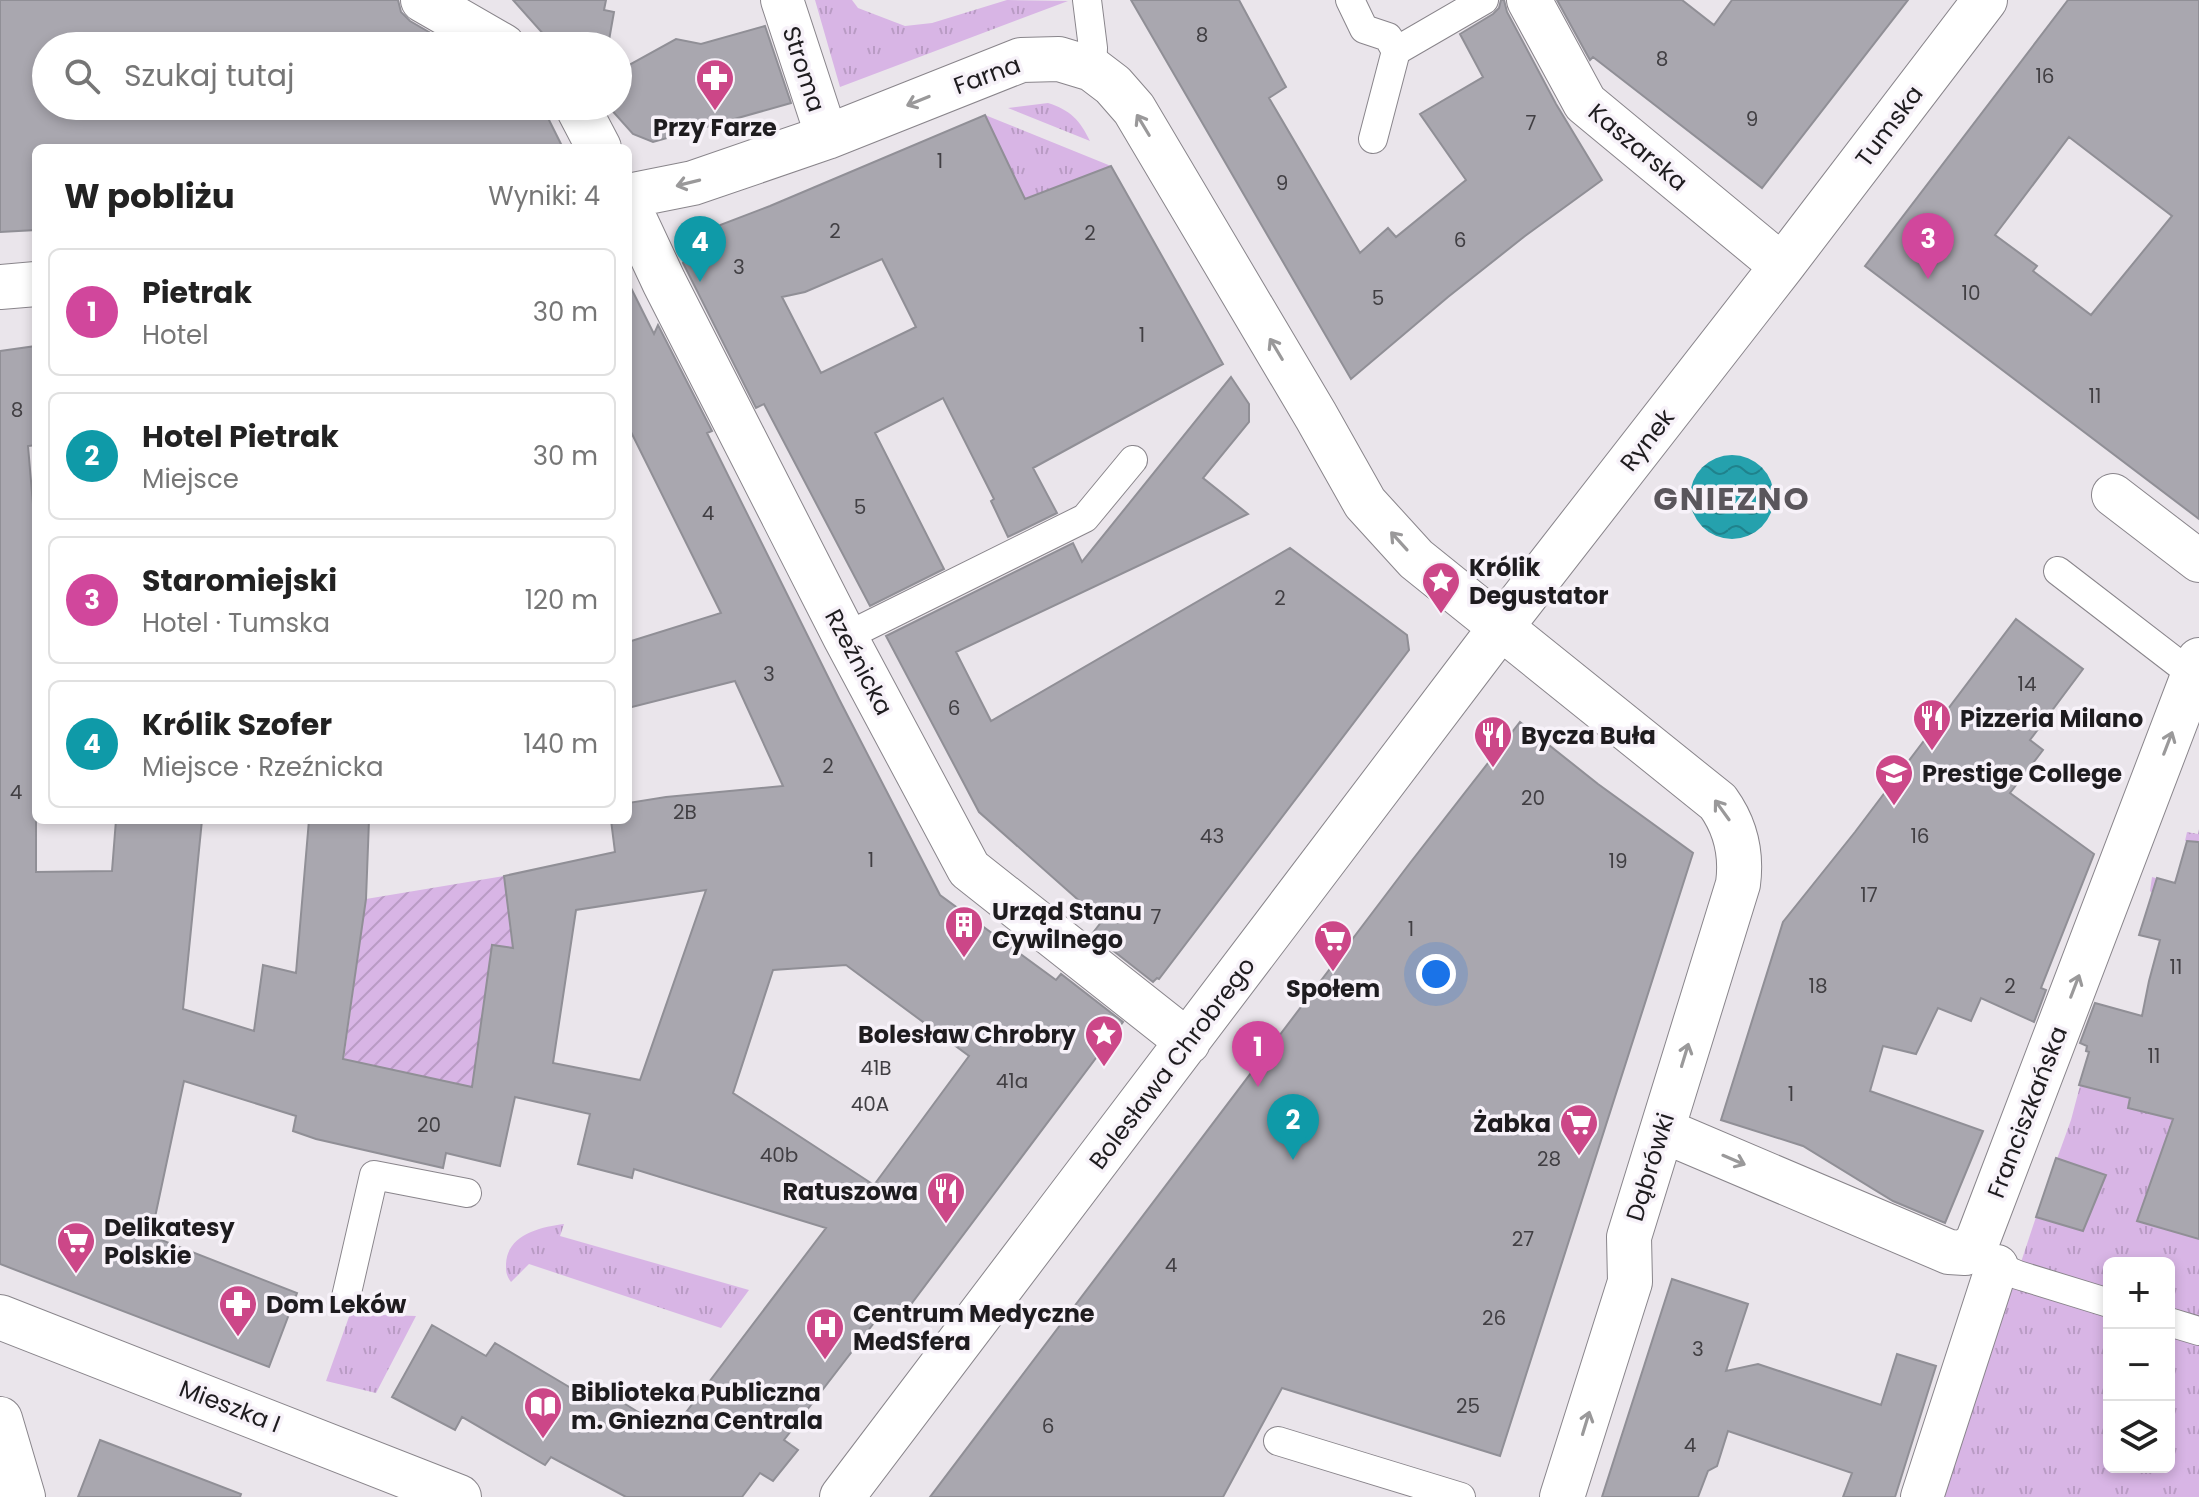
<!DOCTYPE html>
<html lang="pl">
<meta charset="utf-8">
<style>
:root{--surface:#fff;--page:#f2f2f2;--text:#222;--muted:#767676;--line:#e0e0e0;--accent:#cc4788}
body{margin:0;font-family:Poppins,sans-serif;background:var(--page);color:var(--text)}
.controls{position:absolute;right:24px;bottom:24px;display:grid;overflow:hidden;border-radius:12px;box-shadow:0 4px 12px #0003}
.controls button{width:72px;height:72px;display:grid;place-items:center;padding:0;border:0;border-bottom:2px solid var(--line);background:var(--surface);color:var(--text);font:40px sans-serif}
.you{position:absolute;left:1436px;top:974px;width:28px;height:28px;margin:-20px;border:6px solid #fff;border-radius:50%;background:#1a73e8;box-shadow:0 0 0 12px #1a73e833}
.badge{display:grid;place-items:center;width:52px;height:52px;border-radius:50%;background:var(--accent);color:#fff;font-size:26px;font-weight:700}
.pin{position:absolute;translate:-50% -66px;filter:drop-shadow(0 2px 4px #0008)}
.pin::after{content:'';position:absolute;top:42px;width:28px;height:24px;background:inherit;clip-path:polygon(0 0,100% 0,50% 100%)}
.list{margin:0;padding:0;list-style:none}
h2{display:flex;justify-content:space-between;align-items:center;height:104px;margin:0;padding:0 32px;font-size:34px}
h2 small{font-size:26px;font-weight:400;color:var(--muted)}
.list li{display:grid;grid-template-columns:52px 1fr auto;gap:24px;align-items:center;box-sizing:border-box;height:128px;margin:0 16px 16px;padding:0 16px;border:2px solid var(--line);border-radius:12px}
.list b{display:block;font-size:30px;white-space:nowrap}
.list p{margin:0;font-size:26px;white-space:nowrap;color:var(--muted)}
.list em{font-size:26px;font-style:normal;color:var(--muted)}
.icon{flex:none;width:44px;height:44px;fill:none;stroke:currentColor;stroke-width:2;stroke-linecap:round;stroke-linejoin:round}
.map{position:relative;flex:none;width:2199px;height:1497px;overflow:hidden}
.search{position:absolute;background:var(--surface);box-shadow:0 4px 12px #0003;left:32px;top:32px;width:600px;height:88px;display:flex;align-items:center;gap:20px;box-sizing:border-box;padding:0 28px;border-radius:44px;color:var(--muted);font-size:30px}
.panel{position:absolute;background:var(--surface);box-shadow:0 4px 12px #0003;left:32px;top:144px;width:600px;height:680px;border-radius:12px}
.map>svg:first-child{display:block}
</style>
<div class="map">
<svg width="2199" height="1497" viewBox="0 0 2199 1497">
<defs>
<pattern id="grass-tufts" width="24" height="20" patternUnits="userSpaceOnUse" patternTransform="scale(2)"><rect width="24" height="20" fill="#d8b5e5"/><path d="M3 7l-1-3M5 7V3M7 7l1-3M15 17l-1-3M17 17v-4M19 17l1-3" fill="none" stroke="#b99bc4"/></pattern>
<pattern id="garden-furrows" width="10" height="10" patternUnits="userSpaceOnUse" patternTransform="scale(2)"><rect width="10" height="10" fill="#d8b5e5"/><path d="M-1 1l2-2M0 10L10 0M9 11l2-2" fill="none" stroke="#b99bc4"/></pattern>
<pattern id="water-waves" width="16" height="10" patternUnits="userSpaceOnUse" patternTransform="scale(2)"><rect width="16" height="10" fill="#25a1ad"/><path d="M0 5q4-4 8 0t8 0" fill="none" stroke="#1f828c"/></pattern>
</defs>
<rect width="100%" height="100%" fill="#eae5eb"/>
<path fill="url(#grass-tufts)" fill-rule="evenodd" d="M815 0H852L858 8 905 26 932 23 1007 0 1068 1 840 87Z
M1048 103C1070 110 1080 120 1090 141L1008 108Z
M985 115 1111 166 1025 199Z
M2199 829V1497H1943L2036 1217 2071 1120 2089 1052 2086 1051 2100 1004 2150 1018 2159 989 2148 985 2160 941 2139 935 2152 893 2150 891 2152 877 2174 883 2177 874 2188 875 2195 843 2185 841 2187 832 2198 834ZM2109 1263H2169V1467H2109Z
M564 1224 560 1236 749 1290 721 1328 529 1264 511 1282C506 1275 506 1272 506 1264 507 1235 540 1227 564 1224Z
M350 1314 416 1316 376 1393 326 1381Z"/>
<path fill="url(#garden-furrows)" d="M504 876 513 948 492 945 472 1087 344 1059 366 899Z"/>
<path fill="url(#water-waves)" d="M1690 497a42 42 0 1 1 84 0a42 42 0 1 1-84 0Z"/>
<path fill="#a9a7af" stroke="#908f96" stroke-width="2" fill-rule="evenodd" d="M0 0H398L401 12 410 21 453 46H46V106H542L563 148H36V230L0 232Z
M513 0H606L604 10 614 12 608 46H554Z
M1131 0H1239L1286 87 1269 98 1360 253 1388 228 1396 237 1466 180 1420 114 1483 77 1460 34 1493 14 1499 8 1501 0H1504L1507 12 1556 104 1602 180 1525 236 1448 297 1351 379Z
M1557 0H1682L1714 25 1732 0H1908L1762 188 1593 57 1590 60Z
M2068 0H2199V519L1865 266ZM2069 137 2172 216 2091 315 2033 271 2037 266 1995 235Z
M765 26 791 103 653 142 633 134 608 106H618V71L676 39 701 44Z
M985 115 1025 199 1111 166 1223 364 1033 468 1057 513 1008 537 991 501 994 499 943 398 875 433 944 569 870 606 764 404 756 408 683 263 694 235 770 206ZM882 259 916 327 821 373 782 297 805 292Z
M628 282 654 334 658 325 712 431 707 433 839 699 940 895 1056 980 1061 974 1123 1022 903 1315 887 1306 784 1440 798 1450 773 1481 760 1473 742 1497H626L551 1457 545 1465 462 1417 455 1430 392 1397 432 1325 486 1356 495 1343 581 1394 589 1382 671 1432 826 1228 634 1169 632 1178 578 1164 590 1114 515 1097 500 1166 446 1153 443 1168 316 1139 293 1131 296 1116 184 1081 151 1236 297 1293 269 1367 0 1264V351L36 346V445L28 446 36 539V872L112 871 116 820H202L183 1009 254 1031 263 965 296 973 309 820H369L366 899 343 1059 472 1087 492 945 513 948 504 876 615 852 611 820H628V803L666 797 783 786 735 681 628 708V642L721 613 628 426ZM706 890 640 1080 553 1063 576 910ZM846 965 969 1056 874 1185 733 1093 773 970Z
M1231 377 1249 404V422L1203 478 1248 514 956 652 991 721 1290 548 1407 635 1409 650 1159 979 1157 978 1153 982 1092 934 1102 921 979 812 886 636 1073 543 1082 562Z
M2016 619 2083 669 2030 740 2043 750 2010 793 2094 854 2041 988 2046 990 2034 1022 1981 998 1971 1021 1938 1008 1916 1054 1883 1046 1870 1091 1983 1131 1945 1223 1893 1201 1803 1146 1721 1120 1783 922 1855 832Z
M1520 722 1598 784 1693 853 1500 1456 1282 1388 1223 1497H930L1410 863Z
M2187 841 2199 842V1239L2137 1221 2173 1119 2128 1108 2130 1098 2079 1085 2089 1052 2086 1051 2087 1046 2080 1043 2095 1003 2142 1016 2149 981 2160 940 2139 935 2157 878 2175 883Z
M2056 1158 2106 1175 2083 1231 2036 1217Z
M1672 1279 1748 1304 1726 1371 1758 1364 1881 1405 1897 1354 1936 1366 1895 1497H1843L1852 1473 1728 1431 1717 1466 1708 1471 1698 1497H1602Z
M100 1440 241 1494 240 1497H78Z"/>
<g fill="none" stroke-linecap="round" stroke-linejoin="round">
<defs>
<path id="service" d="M1087 0 1093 48 1092 69
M1350 0 1364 29 1388 37 1396 51
M1373 139 1396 51 1484 0
M2058 571 2193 675
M845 637 1085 518 1133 460
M1980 1259 2018 1275 2109 1303
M346 1297 374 1175 467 1193
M2169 1322 2199 1331
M1278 1441 1461 1497"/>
<path id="pedestrian" d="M782 0 827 137
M2113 495 2199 561
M1922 1497 1997 1266"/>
<path id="minor" d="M423 0 503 46
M1529 0 1585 103 1782 266
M577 106 599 148
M628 196 693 183 827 137 1021 60 1059 59 1092 69 1113 85 1134 109 1316 416 1365 503 1416 559 1718 802C1736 827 1742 854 1738 884L1629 1237 1630 1282 1562 1497
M628 205 664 282 845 637 969 869 1188 1042
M0 287 36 284
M1662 1130 1949 1252 1965 1253 1977 1242 2199 660
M0 1317 459 1497
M0 1419 23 1497
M842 1497 1501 627 1782 266 1985 0"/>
</defs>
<use href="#service" stroke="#89858b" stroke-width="30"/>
<use href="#pedestrian" stroke="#89858b" stroke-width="44"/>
<use href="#minor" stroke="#89858b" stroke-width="46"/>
<use href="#service" stroke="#fff" stroke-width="28"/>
<use href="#pedestrian" stroke="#fff" stroke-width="42"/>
<use href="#minor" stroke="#fff" stroke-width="44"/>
</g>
<defs><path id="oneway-shaft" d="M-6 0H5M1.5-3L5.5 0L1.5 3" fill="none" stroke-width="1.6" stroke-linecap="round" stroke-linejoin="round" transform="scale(2)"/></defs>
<g stroke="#9a999a">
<use href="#oneway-shaft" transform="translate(918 101) rotate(158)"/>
<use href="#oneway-shaft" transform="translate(1143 125) rotate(-121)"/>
<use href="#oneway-shaft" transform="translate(688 183) rotate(166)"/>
<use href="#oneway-shaft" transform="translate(1276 349) rotate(-121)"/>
<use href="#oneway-shaft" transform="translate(1399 541) rotate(-132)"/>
<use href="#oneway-shaft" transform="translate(2168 743) rotate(-69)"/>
<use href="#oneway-shaft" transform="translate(1722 810) rotate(-126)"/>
<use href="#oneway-shaft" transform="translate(2075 986) rotate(-69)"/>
<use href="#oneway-shaft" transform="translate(1685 1055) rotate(-73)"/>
<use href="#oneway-shaft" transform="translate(1734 1160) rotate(23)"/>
<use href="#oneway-shaft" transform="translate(1586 1423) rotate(-73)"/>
</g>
<defs>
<symbol id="pharmacy-pin" viewBox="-11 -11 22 30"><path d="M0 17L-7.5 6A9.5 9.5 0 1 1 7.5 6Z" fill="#cc4788" stroke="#f7f2f9"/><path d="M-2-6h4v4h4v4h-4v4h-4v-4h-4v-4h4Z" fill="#fff"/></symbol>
<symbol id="sight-pin" viewBox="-11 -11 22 30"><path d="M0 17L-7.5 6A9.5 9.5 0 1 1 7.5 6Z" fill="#cc4788" stroke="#f7f2f9"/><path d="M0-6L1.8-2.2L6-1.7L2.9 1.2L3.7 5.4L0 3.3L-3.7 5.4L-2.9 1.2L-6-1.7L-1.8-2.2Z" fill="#fff"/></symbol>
<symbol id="restaurant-pin" viewBox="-11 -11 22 30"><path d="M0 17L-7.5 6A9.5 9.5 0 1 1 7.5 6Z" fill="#cc4788" stroke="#f7f2f9"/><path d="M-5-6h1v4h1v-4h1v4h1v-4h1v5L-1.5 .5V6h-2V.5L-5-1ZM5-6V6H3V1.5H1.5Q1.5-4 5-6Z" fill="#fff"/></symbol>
<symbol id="school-pin" viewBox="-11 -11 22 30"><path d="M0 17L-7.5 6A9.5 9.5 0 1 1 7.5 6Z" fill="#cc4788" stroke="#f7f2f9"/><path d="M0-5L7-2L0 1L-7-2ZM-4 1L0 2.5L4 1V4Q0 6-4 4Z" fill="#fff"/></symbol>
<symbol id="building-pin" viewBox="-11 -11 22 30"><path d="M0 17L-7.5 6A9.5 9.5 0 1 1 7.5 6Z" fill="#cc4788" stroke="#f7f2f9"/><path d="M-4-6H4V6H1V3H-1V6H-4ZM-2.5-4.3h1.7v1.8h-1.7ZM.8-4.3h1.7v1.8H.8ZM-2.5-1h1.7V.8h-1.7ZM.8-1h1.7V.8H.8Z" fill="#fff"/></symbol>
<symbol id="supermarket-pin" viewBox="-11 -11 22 30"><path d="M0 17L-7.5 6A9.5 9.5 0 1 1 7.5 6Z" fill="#cc4788" stroke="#f7f2f9"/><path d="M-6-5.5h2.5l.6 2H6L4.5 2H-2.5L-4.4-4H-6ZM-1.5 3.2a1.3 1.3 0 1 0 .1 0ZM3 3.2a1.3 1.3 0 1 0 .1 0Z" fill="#fff"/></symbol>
<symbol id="hospital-pin" viewBox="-11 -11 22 30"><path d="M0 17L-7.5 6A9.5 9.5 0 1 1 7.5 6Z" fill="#cc4788" stroke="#f7f2f9"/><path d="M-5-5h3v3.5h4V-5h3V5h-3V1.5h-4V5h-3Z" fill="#fff"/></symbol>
<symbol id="library-pin" viewBox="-11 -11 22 30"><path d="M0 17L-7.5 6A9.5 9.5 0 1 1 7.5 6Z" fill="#cc4788" stroke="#f7f2f9"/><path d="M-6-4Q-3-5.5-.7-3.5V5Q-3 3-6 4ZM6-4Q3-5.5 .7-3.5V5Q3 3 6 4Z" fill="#fff"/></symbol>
</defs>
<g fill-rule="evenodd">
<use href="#pharmacy-pin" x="693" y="56" width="44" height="60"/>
<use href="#sight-pin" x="1419" y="559" width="44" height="60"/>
<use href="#restaurant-pin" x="1910" y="696" width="44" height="60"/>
<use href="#restaurant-pin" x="1471" y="713" width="44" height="60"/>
<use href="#school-pin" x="1872" y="751" width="44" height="60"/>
<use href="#building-pin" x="942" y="903" width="44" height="60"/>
<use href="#supermarket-pin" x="1311" y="917" width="44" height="60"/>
<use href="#sight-pin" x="1082" y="1012" width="44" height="60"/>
<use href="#supermarket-pin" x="1557" y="1101" width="44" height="60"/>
<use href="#restaurant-pin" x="924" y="1169" width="44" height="60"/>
<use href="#supermarket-pin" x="54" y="1219" width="44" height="60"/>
<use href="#pharmacy-pin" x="216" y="1282" width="44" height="60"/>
<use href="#hospital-pin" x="803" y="1305" width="44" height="60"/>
<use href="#library-pin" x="521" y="1384" width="44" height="60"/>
</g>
<g text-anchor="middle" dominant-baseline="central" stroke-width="7" stroke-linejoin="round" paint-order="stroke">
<g font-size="20" fill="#413f43">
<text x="1202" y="35">8</text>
<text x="1662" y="59">8</text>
<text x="2045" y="76">16</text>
<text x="1752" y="119">9</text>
<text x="1531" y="123">7</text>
<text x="940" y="161">1</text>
<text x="1282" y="183">9</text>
<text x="835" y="231">2</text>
<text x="1090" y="233">2</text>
<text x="1460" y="240">6</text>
<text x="739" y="267">3</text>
<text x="1971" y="293">10</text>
<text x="1378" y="298">5</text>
<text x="1142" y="335">1</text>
<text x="2095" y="396">11</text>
<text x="17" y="410">8</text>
<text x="860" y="507">5</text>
<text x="708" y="513">4</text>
<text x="1280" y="598">2</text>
<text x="769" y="674">3</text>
<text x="2027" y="684">14</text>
<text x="954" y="708">6</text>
<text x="828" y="766">2</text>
<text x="16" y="792">4</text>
<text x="1533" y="798">20</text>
<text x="685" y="812">2B</text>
<text x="1212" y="836">43</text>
<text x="1920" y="836">16</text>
<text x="871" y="860">1</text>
<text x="1618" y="861">19</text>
<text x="1869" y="895">17</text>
<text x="1156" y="917">7</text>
<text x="1411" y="929">1</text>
<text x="2176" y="967">11</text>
<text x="1818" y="986">18</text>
<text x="2010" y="986">2</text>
<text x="2154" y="1056">11</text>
<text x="876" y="1068">41B</text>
<text x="1012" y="1081">41a</text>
<text x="1791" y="1094">1</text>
<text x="870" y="1104">40A</text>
<text x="429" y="1125">20</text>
<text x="779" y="1155">40b</text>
<text x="1549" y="1159">28</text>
<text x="1523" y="1239">27</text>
<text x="1171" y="1265">4</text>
<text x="1494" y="1318">26</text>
<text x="1698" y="1349">3</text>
<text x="1468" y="1406">25</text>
<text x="1048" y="1426">6</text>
<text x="1690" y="1445">4</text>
</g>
<g font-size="24" fill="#1e1c1f" stroke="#f7f2f9">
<text transform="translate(804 69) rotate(72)">Stroma</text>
<text transform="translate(987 75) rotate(-20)">Farna</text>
<text transform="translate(1889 126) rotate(-53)">Tumska</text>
<text transform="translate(1638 147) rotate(40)">Kaszarska</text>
<text transform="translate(1647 440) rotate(-52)">Rynek</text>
<text transform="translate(859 662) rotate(62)">Rzeźnicka</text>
<text transform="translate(1172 1063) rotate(-53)">Bolesława Chrobrego</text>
<text transform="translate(2027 1112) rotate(-69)">Franciszkańska</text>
<text transform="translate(1650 1167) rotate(-73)">Dąbrówki</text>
<text transform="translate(230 1406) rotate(21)">Mieszka I</text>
</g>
<g font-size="24" font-weight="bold" fill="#1e1c1f" stroke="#f7f2f9" text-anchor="start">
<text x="715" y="127" text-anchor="middle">Przy Farze</text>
<text x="1469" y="567">Królik<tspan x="1469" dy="28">Degustator</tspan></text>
<text x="1960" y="718">Pizzeria Milano</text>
<text x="1521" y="735">Bycza Buła</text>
<text x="1922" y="773">Prestige College</text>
<text x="992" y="911">Urząd Stanu<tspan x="992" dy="28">Cywilnego</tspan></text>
<text x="1333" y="988" text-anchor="middle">Społem</text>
<text x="1076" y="1034" text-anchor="end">Bolesław Chrobry</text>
<text x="1551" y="1123" text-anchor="end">Żabka</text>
<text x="918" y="1191" text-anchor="end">Ratuszowa</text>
<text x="104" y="1227">Delikatesy<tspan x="104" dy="28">Polskie</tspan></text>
<text x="266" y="1304">Dom Leków</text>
<text x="853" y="1313">Centrum Medyczne<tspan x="853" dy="28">MedSfera</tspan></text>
<text x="571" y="1392">Biblioteka Publiczna<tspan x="571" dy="28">m. Gniezna Centrala</tspan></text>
</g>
<g font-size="32" font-weight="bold" letter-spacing="2" fill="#5a565c" stroke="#f7f2f9">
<text x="1732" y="498">GNIEZNO</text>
</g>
</g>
</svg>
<div class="controls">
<button>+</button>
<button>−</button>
<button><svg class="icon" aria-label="layers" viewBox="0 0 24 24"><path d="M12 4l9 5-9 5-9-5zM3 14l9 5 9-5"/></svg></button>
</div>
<div class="you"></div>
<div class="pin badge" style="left:1258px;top:1087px;background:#d1479c">1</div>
<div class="pin badge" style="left:1293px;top:1160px;background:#0f9aa8">2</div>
<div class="pin badge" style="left:1928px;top:279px;background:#d1479c">3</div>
<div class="pin badge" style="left:700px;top:282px;background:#0f9aa8">4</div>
<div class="search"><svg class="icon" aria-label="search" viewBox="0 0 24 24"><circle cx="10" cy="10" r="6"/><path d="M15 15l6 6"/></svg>Szukaj tutaj</div>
<section class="panel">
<h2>W pobliżu<small>Wyniki: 4</small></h2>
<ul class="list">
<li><span class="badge" style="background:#d1479c">1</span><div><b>Pietrak</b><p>Hotel</p></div><em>30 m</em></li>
<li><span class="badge" style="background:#0f9aa8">2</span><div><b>Hotel Pietrak</b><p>Miejsce</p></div><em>30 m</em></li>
<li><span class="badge" style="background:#d1479c">3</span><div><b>Staromiejski</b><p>Hotel · Tumska</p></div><em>120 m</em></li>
<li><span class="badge" style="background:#0f9aa8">4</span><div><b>Królik Szofer</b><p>Miejsce · Rzeźnicka</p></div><em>140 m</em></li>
</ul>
</section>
</div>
